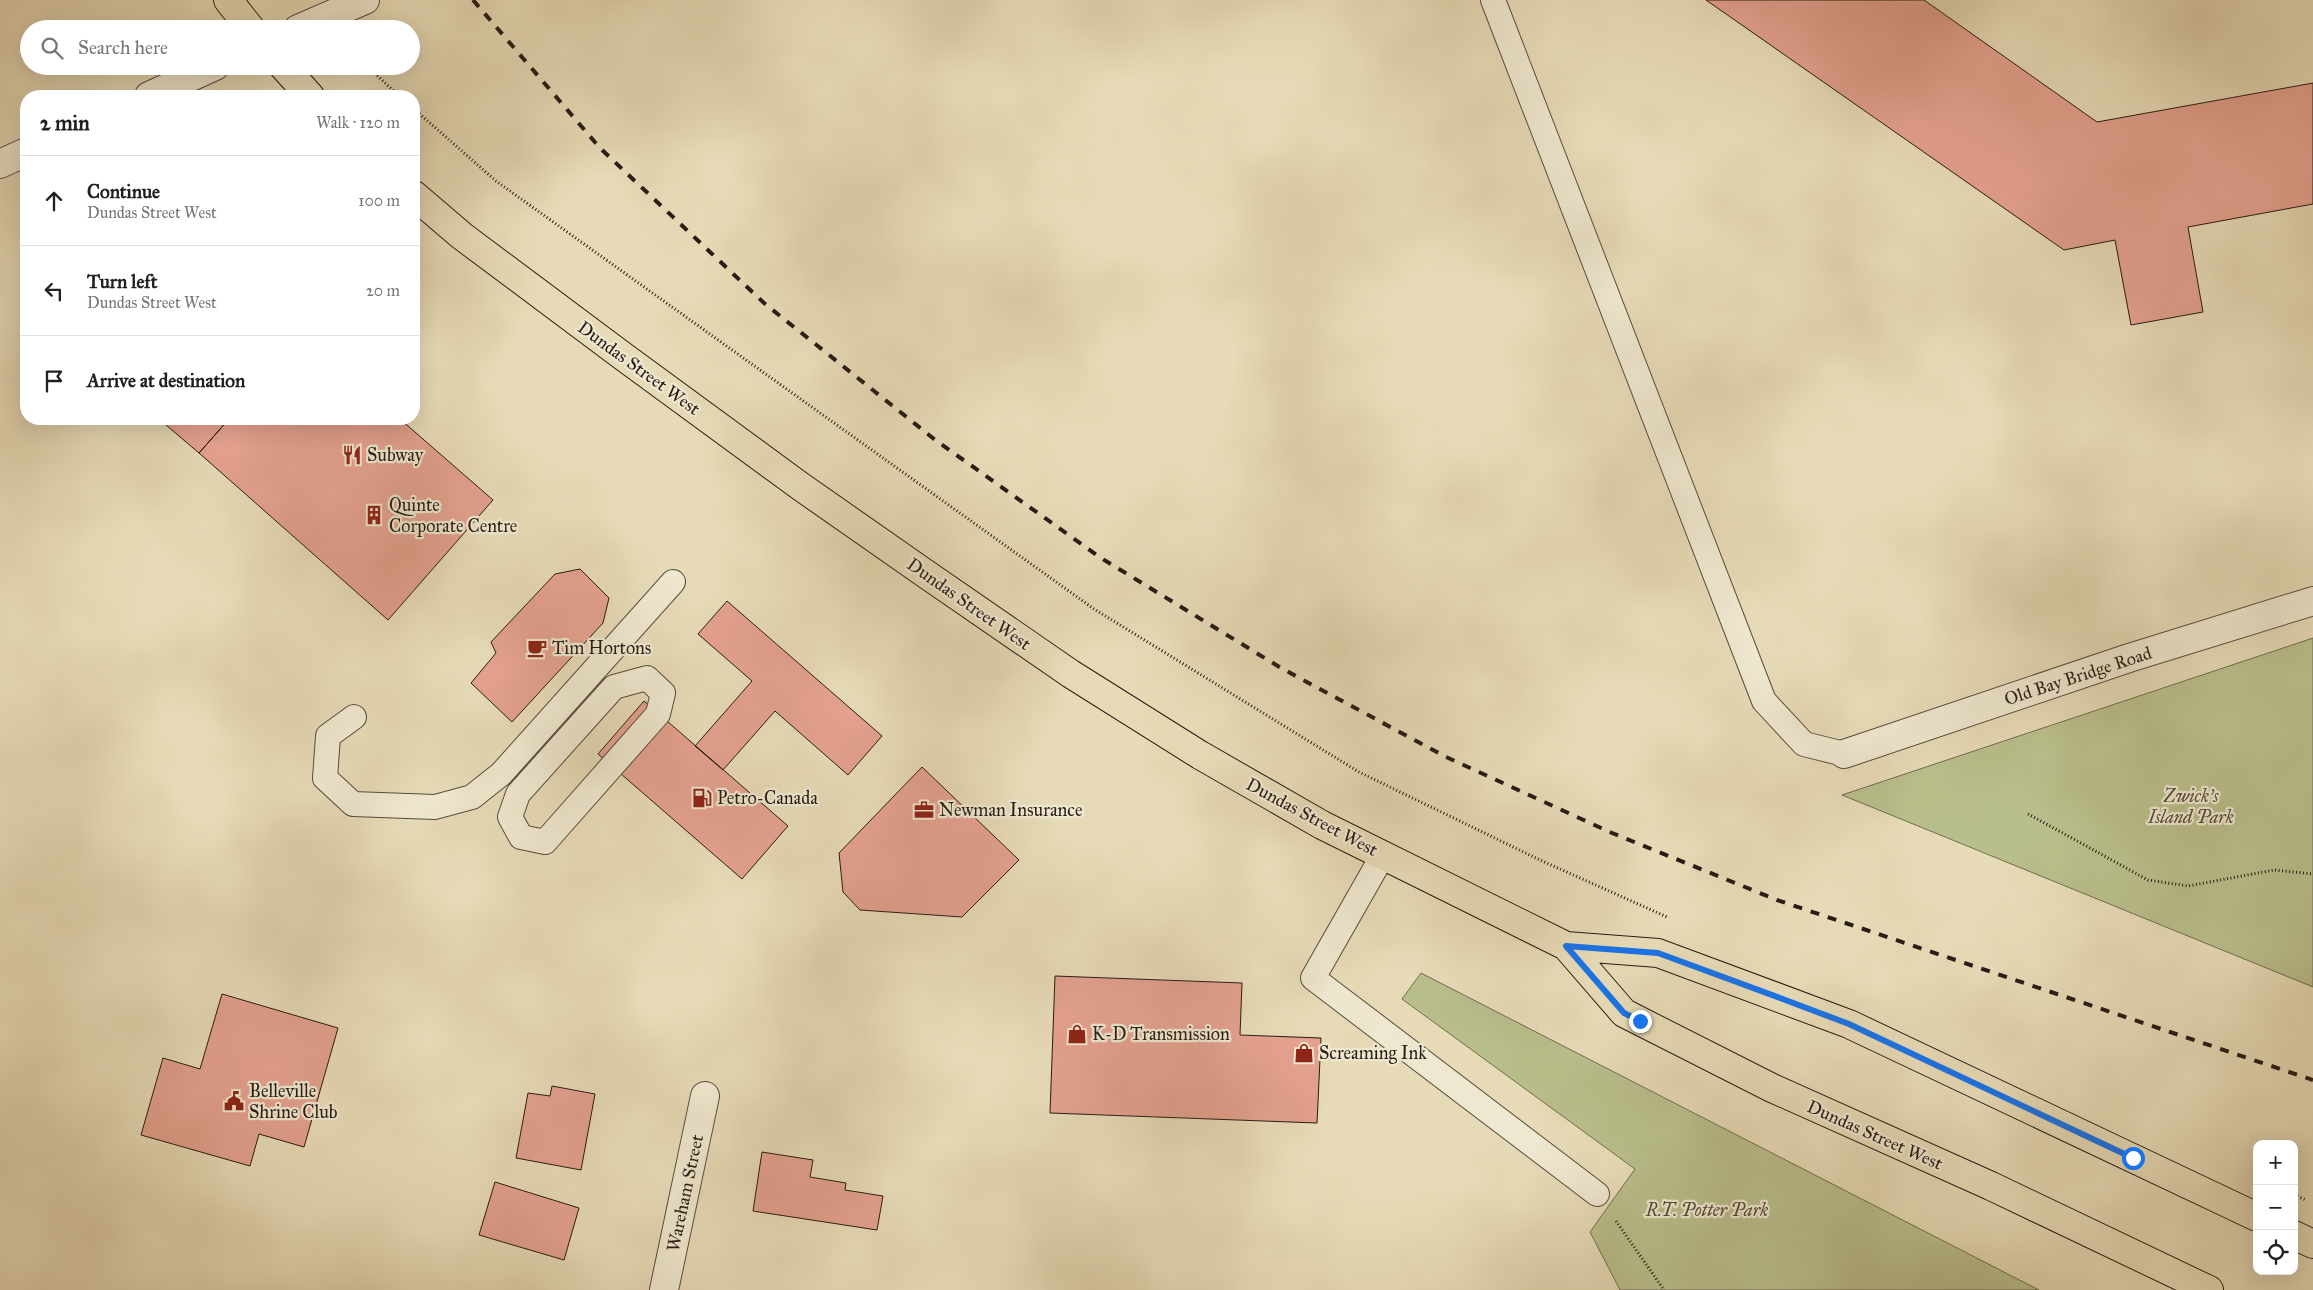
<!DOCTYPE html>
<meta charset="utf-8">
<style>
:root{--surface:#fff;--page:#f6f6f6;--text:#202124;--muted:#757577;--line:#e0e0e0}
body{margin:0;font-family:"IM FELL Great Primer",serif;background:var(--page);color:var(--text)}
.controls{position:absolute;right:15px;bottom:15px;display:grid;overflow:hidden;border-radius:10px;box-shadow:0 5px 20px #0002}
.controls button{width:45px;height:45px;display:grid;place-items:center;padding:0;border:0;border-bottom:1px solid var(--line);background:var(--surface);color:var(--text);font:25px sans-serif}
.stop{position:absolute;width:15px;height:15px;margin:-11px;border:4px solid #1a73e8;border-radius:50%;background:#fff}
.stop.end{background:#1a73e8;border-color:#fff;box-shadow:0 1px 5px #0008}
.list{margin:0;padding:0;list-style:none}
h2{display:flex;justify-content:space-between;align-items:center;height:65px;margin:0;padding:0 20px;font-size:21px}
h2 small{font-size:16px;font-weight:400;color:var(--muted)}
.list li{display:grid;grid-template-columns:32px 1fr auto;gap:15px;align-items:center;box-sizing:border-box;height:90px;padding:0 20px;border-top:1px solid var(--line)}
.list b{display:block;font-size:19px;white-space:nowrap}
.list p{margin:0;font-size:16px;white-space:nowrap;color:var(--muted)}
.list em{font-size:16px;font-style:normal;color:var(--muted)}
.icon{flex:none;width:28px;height:28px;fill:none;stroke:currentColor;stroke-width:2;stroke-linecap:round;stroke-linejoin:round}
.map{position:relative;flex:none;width:2313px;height:1290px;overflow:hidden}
.search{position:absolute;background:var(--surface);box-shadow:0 5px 20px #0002;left:20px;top:20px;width:400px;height:55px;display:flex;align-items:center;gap:12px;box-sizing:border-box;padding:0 18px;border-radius:28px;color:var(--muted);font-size:19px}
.panel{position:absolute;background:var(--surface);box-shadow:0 5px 20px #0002;left:20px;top:90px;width:400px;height:335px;border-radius:20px}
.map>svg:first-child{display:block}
</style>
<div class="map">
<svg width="2313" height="1290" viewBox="0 0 2313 1290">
<rect width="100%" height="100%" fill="#e7dbb7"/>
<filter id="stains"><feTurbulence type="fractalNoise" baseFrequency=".004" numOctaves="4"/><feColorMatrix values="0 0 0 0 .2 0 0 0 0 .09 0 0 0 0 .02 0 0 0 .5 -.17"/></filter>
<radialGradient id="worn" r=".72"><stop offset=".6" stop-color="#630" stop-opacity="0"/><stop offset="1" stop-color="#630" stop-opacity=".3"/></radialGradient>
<path fill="#b9bf8c" stroke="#706d50" d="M2313 638V987L1842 795Z
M1421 973 2039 1290H1620L1590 1232 1635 1169 1402 999Z"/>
<path fill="#e4a18f" stroke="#271b15" d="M1706 0H1924L2097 122 2313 83V204L2188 227 2203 312 2131 325 2115 240 2064 250Z
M159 419H229L199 453Z
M229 419H400L493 500 388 620 199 453Z
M580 569 609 598 603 623 512 722 471 683 496 653 491 642 555 574Z
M727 601 882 736 848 775 775 711 723 770 695 746 752 681 698 634Z
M644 701 788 826 742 879 598 754Z
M922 767 1019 860 962 917 860 910 843 892 839 853Z
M1055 976 1242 983 1240 1035 1321 1038 1317 1123 1050 1113Z
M222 994 338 1028 304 1147 259 1134 250 1166 141 1135 163 1058 200 1069Z
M552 1086 595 1094 581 1170 516 1158 528 1093 550 1096Z
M762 1152 813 1160 810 1177 846 1183 845 1190 883 1196 877 1230 753 1211Z
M495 1182 579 1208 564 1260 479 1235Z"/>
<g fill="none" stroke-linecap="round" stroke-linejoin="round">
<defs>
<path id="service" d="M1493 0 1764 701 1804 744 1844 754
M647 678 663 693 658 714 545 842 521 837 510 817 518 794 614 687Z
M354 717 328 736 325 778 353 804 435 807 472 797 501 774 673 582
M1383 855 1313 978 1597 1194"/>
<path id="minor" d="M298 29 365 0
M149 96 215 66
M0 164 26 152
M1844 754 2129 658 2313 601
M664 1290 705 1096"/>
<path id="primary" d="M228 0 251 29
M283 66 310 96
M414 195 462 236 624 357 800 486 923 572 1071 674 1200 755 1322 825 1566 946 1658 953 1849 1024 2257 1217
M1566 946 1624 1013 1772 1088 1991 1186 2209 1290
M2294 1235 2313 1244"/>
</defs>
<use href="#service" stroke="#574b3e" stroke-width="26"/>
<use href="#minor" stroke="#574b3e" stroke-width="30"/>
<use href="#primary" stroke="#271b15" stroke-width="30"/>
<path stroke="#271b15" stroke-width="3" stroke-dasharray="1 2.5" stroke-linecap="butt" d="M367 66 399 96
M414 109 496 181 1094 609 1359 772 1540 860 1667 917
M2028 814 2148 880 2188 886 2274 870 2313 874
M2294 1195 2306 1200
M1616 1221 1664 1290"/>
<use href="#service" stroke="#efe8d0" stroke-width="24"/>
<use href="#minor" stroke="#efe8d0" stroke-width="28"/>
<use href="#primary" stroke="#e7dbb7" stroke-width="28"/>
<path stroke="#271b15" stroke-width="4" stroke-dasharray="9 9" stroke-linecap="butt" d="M473 0 600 148 764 303 934 439 1101 558 1281 668 1446 757 1612 833 1777 900 2313 1080"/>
</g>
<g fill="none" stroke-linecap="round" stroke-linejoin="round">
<path stroke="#1a73e8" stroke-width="6" d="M1640 1021 1624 1013 1566 946 1658 953 1780 998 1849 1024 2133 1158"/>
</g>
<defs>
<symbol id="restaurant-bare" viewBox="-9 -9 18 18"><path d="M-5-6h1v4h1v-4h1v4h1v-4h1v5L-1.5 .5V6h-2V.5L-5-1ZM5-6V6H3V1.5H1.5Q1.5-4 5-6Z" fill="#8f2418" stroke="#efe8d0" stroke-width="2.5" paint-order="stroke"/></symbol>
<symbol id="building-bare" viewBox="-9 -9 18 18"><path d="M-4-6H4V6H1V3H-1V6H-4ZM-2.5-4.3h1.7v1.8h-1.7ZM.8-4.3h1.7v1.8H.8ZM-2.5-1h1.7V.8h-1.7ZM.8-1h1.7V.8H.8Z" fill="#8f2418" stroke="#efe8d0" stroke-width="2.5" paint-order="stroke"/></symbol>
<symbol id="cafe-bare" viewBox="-9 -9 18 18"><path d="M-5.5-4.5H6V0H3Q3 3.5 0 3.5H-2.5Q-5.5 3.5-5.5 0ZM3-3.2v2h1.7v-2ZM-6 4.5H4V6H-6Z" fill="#8f2418" stroke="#efe8d0" stroke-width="2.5" paint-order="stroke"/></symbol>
<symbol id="fuel-bare" viewBox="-9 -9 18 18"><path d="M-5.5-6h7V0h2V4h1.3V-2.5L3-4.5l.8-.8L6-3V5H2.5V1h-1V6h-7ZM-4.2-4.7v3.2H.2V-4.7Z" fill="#8f2418" stroke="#efe8d0" stroke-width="2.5" paint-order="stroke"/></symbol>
<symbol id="office-bare" viewBox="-9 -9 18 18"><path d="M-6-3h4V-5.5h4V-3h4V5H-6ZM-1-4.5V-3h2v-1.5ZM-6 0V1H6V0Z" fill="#8f2418" stroke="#efe8d0" stroke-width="2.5" paint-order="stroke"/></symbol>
<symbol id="shop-bare" viewBox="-9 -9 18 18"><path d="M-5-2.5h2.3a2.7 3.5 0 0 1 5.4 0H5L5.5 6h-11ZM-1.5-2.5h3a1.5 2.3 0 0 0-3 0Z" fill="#8f2418" stroke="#efe8d0" stroke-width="2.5" paint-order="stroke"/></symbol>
<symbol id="civic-bare" viewBox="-9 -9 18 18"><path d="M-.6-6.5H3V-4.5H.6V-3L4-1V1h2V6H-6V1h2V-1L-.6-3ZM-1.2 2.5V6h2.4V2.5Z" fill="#8f2418" stroke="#efe8d0" stroke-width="2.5" paint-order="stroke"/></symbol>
</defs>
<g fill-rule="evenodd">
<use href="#restaurant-bare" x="338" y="441" width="28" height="28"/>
<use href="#building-bare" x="360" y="501" width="28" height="28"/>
<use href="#cafe-bare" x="523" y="634" width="28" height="28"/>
<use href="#fuel-bare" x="688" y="784" width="28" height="28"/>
<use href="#office-bare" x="910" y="796" width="28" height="28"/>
<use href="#shop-bare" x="1063" y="1020" width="28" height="28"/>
<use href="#shop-bare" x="1290" y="1039" width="28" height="28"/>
<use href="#civic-bare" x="220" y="1087" width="28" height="28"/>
</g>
<g text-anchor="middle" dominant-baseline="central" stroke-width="4.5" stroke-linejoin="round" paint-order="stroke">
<g font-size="18" fill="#271b15" stroke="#efe8d0">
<text transform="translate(639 368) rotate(36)">Dundas Street West</text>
<text transform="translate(969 604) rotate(35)">Dundas Street West</text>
<text transform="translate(2078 676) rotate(-18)">Old Bay Bridge Road</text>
<text transform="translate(1312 817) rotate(28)">Dundas Street West</text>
<text transform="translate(1875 1135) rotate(24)">Dundas Street West</text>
<text transform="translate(685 1193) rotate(-78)">Wareham Street</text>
</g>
<g font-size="18" fill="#271b15" stroke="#efe8d0" text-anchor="start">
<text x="367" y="455">Subway</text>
<text x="389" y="505">Quinte<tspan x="389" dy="21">Corporate Centre</tspan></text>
<text x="552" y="648">Tim Hortons</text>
<text x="717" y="798">Petro-Canada</text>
<text x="939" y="810">Newman Insurance</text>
<text x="1092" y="1034">K-D Transmission</text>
<text x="1319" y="1053">Screaming Ink</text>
<text x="249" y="1091">Belleville<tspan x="249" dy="21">Shrine Club</tspan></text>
</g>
<g font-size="18" font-style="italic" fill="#534c39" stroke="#efe8d0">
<text x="2191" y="796">Zwick's<tspan x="2191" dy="21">Island Park</tspan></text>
<text x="1707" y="1210">R.T. Potter Park</text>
</g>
</g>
<rect width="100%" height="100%" filter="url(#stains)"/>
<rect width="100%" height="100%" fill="url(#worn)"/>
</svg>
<div class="controls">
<button>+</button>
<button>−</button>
<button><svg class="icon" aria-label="locate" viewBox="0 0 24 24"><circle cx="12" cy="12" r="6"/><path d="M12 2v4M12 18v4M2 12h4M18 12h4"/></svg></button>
</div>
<div class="stop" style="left:2133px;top:1158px"></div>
<div class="stop end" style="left:1640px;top:1021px"></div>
<div class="search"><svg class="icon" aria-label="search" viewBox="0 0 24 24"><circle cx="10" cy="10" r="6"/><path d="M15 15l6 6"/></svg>Search here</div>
<section class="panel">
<h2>2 min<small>Walk · 120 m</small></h2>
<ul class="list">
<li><svg class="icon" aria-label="ahead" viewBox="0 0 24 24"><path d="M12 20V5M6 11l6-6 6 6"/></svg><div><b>Continue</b><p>Dundas Street West</p></div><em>100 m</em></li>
<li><svg class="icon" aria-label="left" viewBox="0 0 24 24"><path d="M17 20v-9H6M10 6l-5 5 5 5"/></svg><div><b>Turn left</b><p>Dundas Street West</p></div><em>20 m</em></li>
<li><svg class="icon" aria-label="arrive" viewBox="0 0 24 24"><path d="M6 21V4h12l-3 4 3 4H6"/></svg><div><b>Arrive at destination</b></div></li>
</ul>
</section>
</div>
